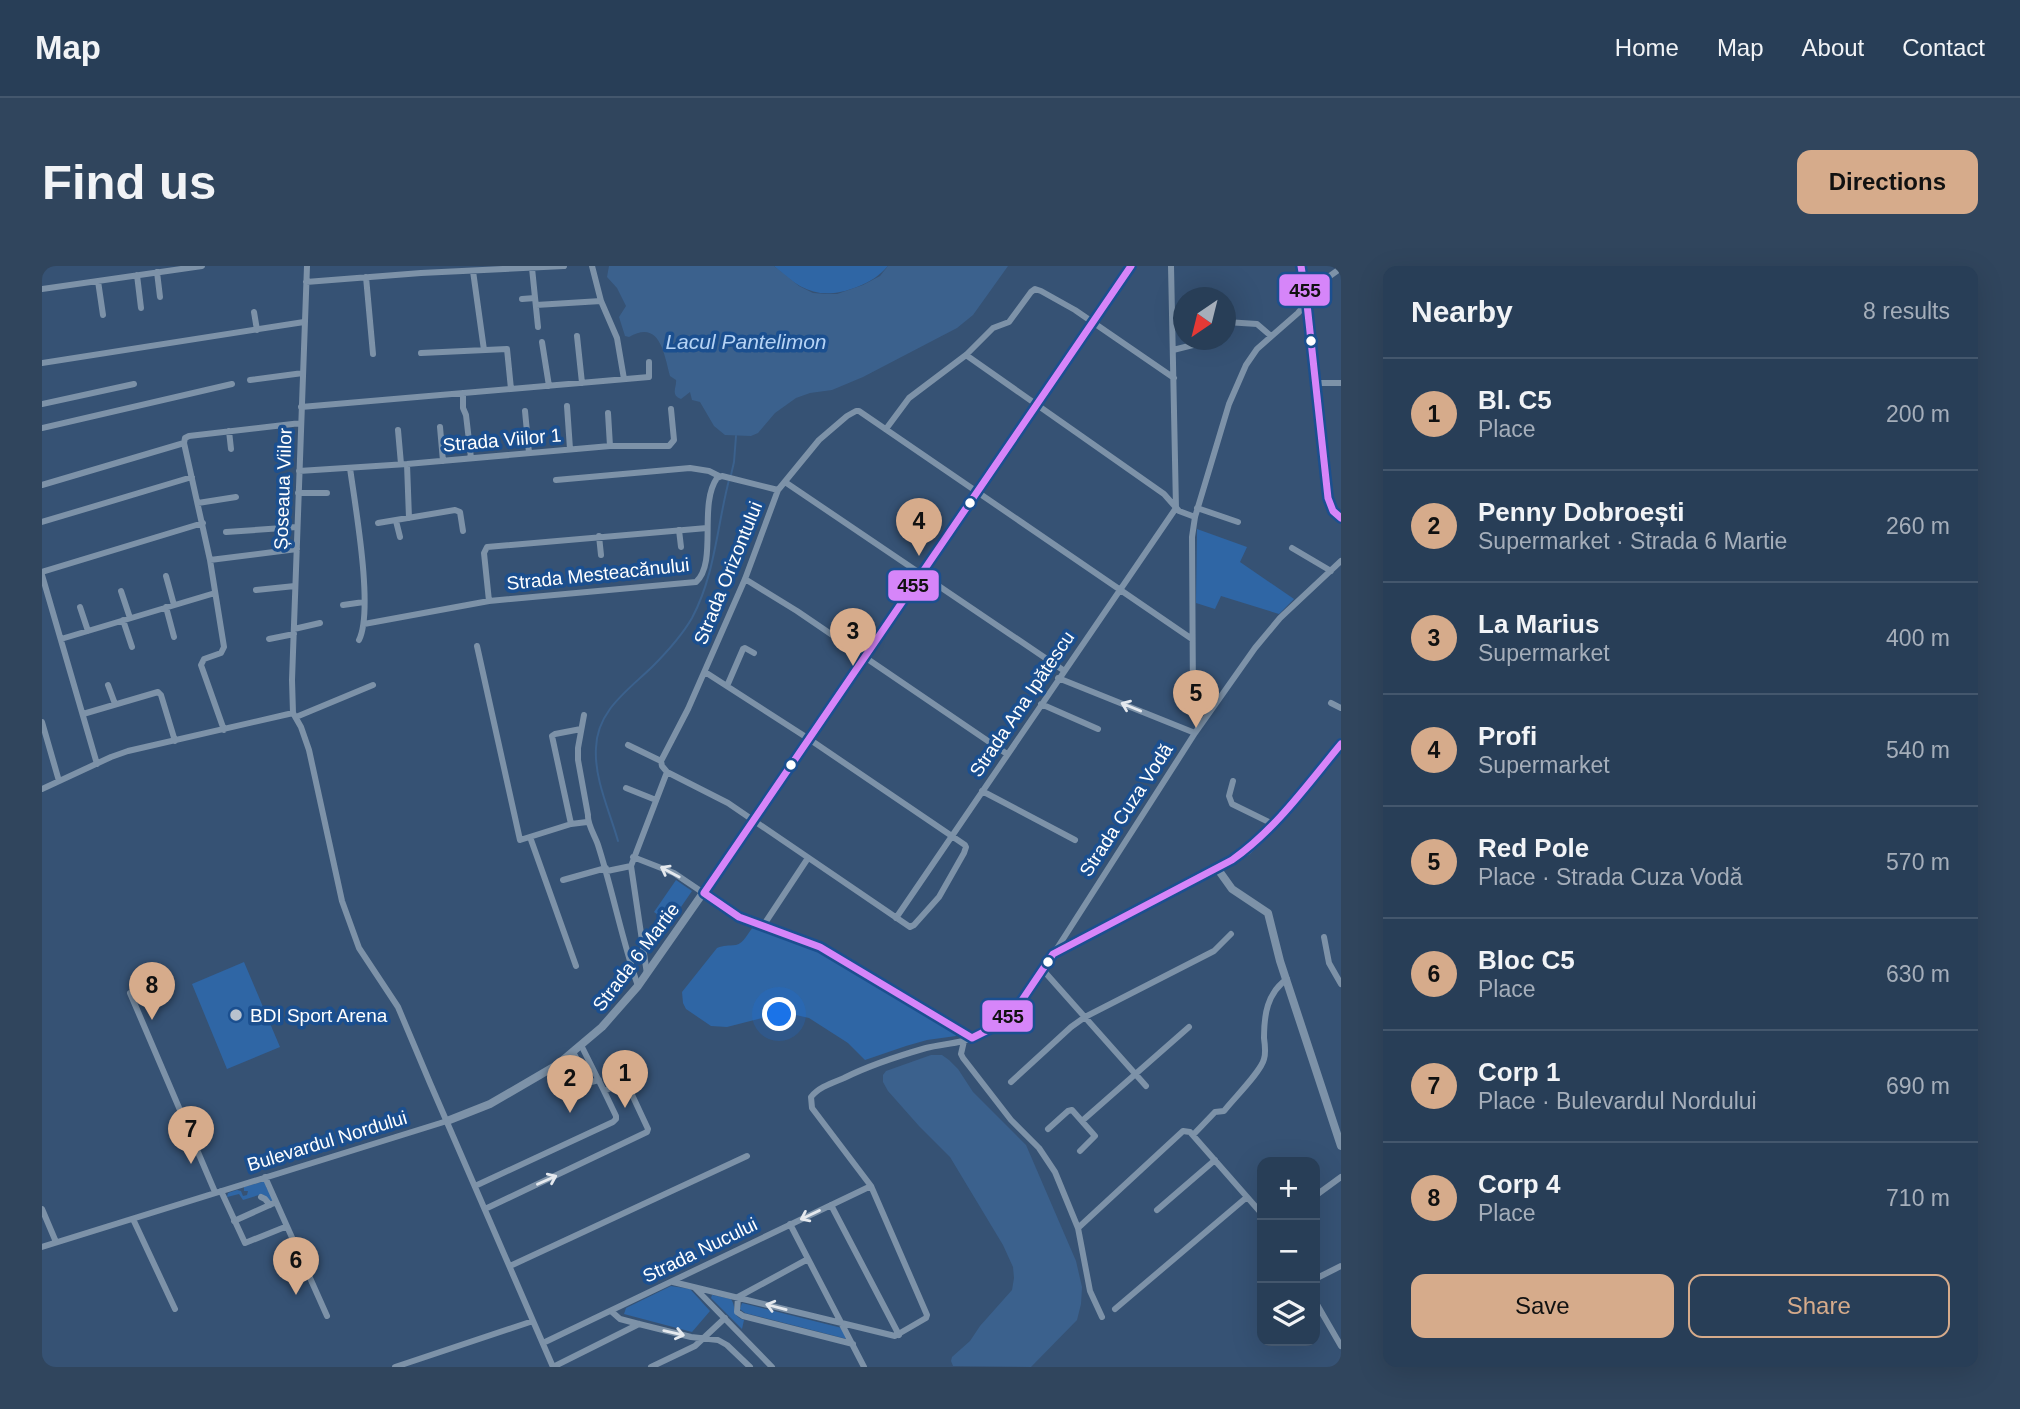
<!DOCTYPE html>
<meta charset="utf-8">
<style>
:root{--surface:#283e57;--page:#30455d;--text:#f1f3f6;--muted:#a5aeba;--line:#44576d;--accent:#d6ab8b}
body{margin:0;font-family:Arial,sans-serif;background:var(--page);color:var(--text)}
.controls{position:absolute;right:21px;bottom:21px;display:grid;overflow:hidden;border-radius:14px;box-shadow:0 7px 28px #0002}
.controls button{width:63px;height:63px;display:grid;place-items:center;padding:0;border:0;border-bottom:2px solid var(--line);background:var(--surface);color:var(--text);font:35px sans-serif}
.compass{position:absolute;left:1131px;top:21px;width:63px;height:63px;border-radius:50%;background:var(--surface);box-shadow:0 7px 28px #0002;rotate:215deg}
.you{position:absolute;left:738px;top:749px;width:24px;height:24px;margin:-18px;border:5px solid #fff;border-radius:50%;background:#1a73e8;box-shadow:0 0 0 10px #1a73e833}
.badge{display:grid;place-items:center;width:46px;height:46px;border-radius:50%;background:var(--accent);color:#111;font-size:23px;font-weight:700}
.pin{position:absolute;translate:-50% -58px;filter:drop-shadow(0 2px 4px #0008)}
.pin::after{content:'';position:absolute;top:37px;width:24px;height:21px;background:inherit;clip-path:polygon(0 0,100% 0,50% 100%)}
.list{margin:0;padding:0;list-style:none}
h2{display:flex;justify-content:space-between;align-items:center;height:91px;margin:0;padding:0 28px;font-size:30px}
h2 small{font-size:23px;font-weight:400;color:var(--muted)}
.list li{display:grid;grid-template-columns:46px 1fr auto;gap:21px;align-items:center;box-sizing:border-box;height:112px;padding:0 28px;border-top:2px solid var(--line)}
.list b{display:block;font-size:26px;white-space:nowrap}
.list p{margin:0;font-size:23px;white-space:nowrap;color:var(--muted)}
.list em{font-size:23px;font-style:normal;color:var(--muted)}
.actions{display:flex;gap:14px;padding:21px 28px}
.actions a{flex:1;padding:16px 0;border:2px solid var(--accent);border-radius:14px;text-align:center;font-size:24px;color:var(--accent)}
.actions .main{background:var(--accent);color:#111}
.icon{flex:none;width:38px;height:38px;fill:none;stroke:currentColor;stroke-width:2;stroke-linecap:round;stroke-linejoin:round}
.map{position:relative;flex:none;width:1299px;height:1101px;overflow:hidden;border-radius:14px}
header{display:flex;align-items:center;gap:42px;box-sizing:border-box;height:98px;padding:0 35px;background:var(--surface);border-bottom:2px solid var(--line)}
header strong{font-size:33px}
nav{display:flex;gap:38px;margin-inline-start:auto;font-size:24px}
.intro{display:flex;align-items:center;justify-content:space-between;box-sizing:border-box;height:168px;padding:0 42px}
h1{margin:0;font-size:49px}
.button{padding:18px 32px;border-radius:14px;background:var(--accent);color:#111;font-size:24px;font-weight:700}
main{display:flex;gap:42px;padding:0 42px}
aside{flex:1;background:var(--surface);border-radius:14px;box-shadow:0 7px 28px #0002}
.map>svg:first-child{display:block}
</style>
<header>
<strong>Map</strong>
<nav><a>Home</a><a>Map</a><a>About</a><a>Contact</a></nav>
</header>
<div class="intro"><h1>Find us</h1><a class="button">Directions</a></div>
<main>
<div class="map">
<svg width="1299" height="1101" viewBox="0 0 1299 1101">
<rect width="100%" height="100%" fill="#365274"/>
<path fill="#2f66a5" d="M732 0H846C837 10 828 16 815 21 779 35 759 25 732 0Z
M1155 263 1205 281 1198 296 1252 333 1237 348 1179 330 1173 343 1154 337Z
M634 614 650 625 628 657 612 646Z
M711 661 775 683 792 693 913 765 914 770 885 774 864 780 823 794 806 777 767 752 754 749 728 750 685 761 669 760 644 743 641 737 640 726 675 682C682 679 686 680 694 679 702 677 706 667 711 661Z
M202 696 238 781 185 803 150 718Z
M223 915 225 918 224 921 232 934 229 935 220 928 201 934 197 928 185 931 186 927 195 924 199 925 201 930 205 929 206 925H202V921Z
M629 1020 648 1023 668 1045 650 1066 582 1048 584 1042Z
M670 1029 689 1033C695 1042 689 1050 702 1054L700 1063 669 1032Z
M700 1037 800 1062 805 1073 703 1047 698 1043Z"/>
<path fill="#3b618d" d="M567 0H732L757 20 771 27 784 28H795L821 19 838 10 846 0H966L931 49 915 62 821 111 790 124 768 127 754 132 733 147 716 167 709 170 683 169 672 160 658 136 650 134 648 126 639 133C628 129 635 121 634 114L628 110C622 88 618 53 587 71L583 70 577 51 584 40 575 22 565 11Z
M889 789H900L907 794 916 803 931 826 984 879 1034 995 1040 1021 1039 1038 1035 1054 989 1101 911 1100 909 1095 910 1091 928 1075 938 1060 970 1024 972 1012 971 1001 961 979 908 891 877 860 846 825 841 816V809L844 805Z"/>
<g fill="none" stroke-linecap="round" stroke-linejoin="round">
<path stroke="#3b618d" stroke-width="2" d="M689 209 692 196 694 170
M576 575C568 546 552 513 554 482 555 445 585 425 610 401 625 386 639 371 650 352 673 309 675 260 687 214"/>
<path stroke="#7d92a8" stroke-width="6" d="M550 0 559 35 575 72 582 113
M490 2 496 61
M431 5 442 84
M115 6 118 31
M95 9 99 42
M324 11 331 88
M56 15 61 49
M264 16 379 7 522 0
M0 23 160 0
M480 33 493 32
M494 39 559 35
M212 46 215 64
M1184 56 1215 58 1229 70
M535 70 540 117
M500 76 507 120
M1131 84 1171 74
M379 87 465 83 469 123
M924 89 1122 228 1137 245 1153 251
M0 97 262 56
M208 114 261 107
M1273 117H1299
M421 127V142L424 149 429 192
M0 138 92 118
M525 140 528 183
M259 141 607 111V96
M483 145 487 187
M566 147 568 180
M398 161 401 195
M0 162 190 118
M844 163 867 132 924 89 951 62 967 56 989 26 993 23 999 25 1033 44 1132 112
M356 164 359 198
M187 165 189 183
M142 177 168 294 182 381 179 387 162 393 159 399 182 464
M365 198 367 252
M308 202C313 239 332 344 317 374
M257 205 365 198 568 180H627L632 174 629 143
M514 214 648 202 667 205 677 210
M743 216 1021 404
M0 219 142 177 143 172 147 170 259 157
M256 227H285
M156 237 194 231
M1155 242 1196 256
M354 255 358 271
M0 256 150 211
M336 257 413 244 418 246 421 265
M637 264 639 281
M184 266 255 261
M557 270 559 289
M1250 282 1289 305
M168 294 255 283
M0 306 161 257
M0 309 55 498
M124 310 132 339
M703 313 755 345 965 488
M214 324 253 320
M79 325 88 352
M447 335 442 287 445 281 665 262
M301 339 322 336
M38 341 46 365
M124 341 132 371
M81 354 90 381
M322 358 447 335 654 316C676 296 656 239 675 212L680 210 736 224
M252 363 278 357
M19 373 173 327
M227 373 252 368
M435 380 478 574 529 558 545 556
M663 406 767 473 923 579 924 581 922 587 897 631 872 659 868 661 686 537 625 506 620 500 619 495 646 443 703 313 736 224 777 174 805 150 814 145H817L1150 373
M1016 412 1153 467
M66 419 73 438
M685 420 701 383 703 382 712 387
M1289 437 1299 442
M999 438 1056 463
M251 447 259 461 267 484 300 635 317 682 356 741 388 817 511 1101
M251 447 250 414 265 0
M41 448 116 426 119 429 133 475
M542 449 536 482V494L546 549C545 558 553 570 556 579 571 626 580 674 596 720
M254 451 331 419
M0 456 17 515
M1157 460 1151 436 1150 271 1153 251 1187 138 1204 99 1215 83 1256 47 1285 12 1299 2
M586 479 619 495
M1191 515 1187 530 1190 538 1231 558
M584 522 614 534
M0 523 69 491 86 485 251 447
M940 525 1033 574
M529 558 510 470 513 468 539 463
M488 571 534 700
M591 591 632 607 697 651 778 681 930 772
M565 605 589 600
M521 614 564 602
M854 652 1134 242 1129 0
M721 660 766 592
M1282 671 1287 697 1299 718
M1013 687 1175 602
M1001 704 1104 820
M605 708 589 600 625 506
M88 727 173 926
M922 775 919 788 921 792 969 854 997 882 1013 906 1036 962 1048 1025 1060 1051
M539 779 562 825
M531 786 546 815 549 816 557 814
M969 816 1029 761 1043 751 1172 685 1189 668
M1040 855 1147 761
M1006 863 1026 845 1030 844 1053 870 1038 885
M1151 869 1173 846 1182 845C1191 833 1219 806 1222 793 1224 787 1223 779 1222 772 1222 749 1225 727 1245 713
M223 911 285 1050
M433 920 571 856 574 853V850L562 825 580 817 582 816 585 818 606 863 605 866 443 943
M179 925 203 977 243 961
M1273 930 1299 911
M219 931 223 933 228 939
M789 939 857 1069
M0 943 14 976
M1115 944 1173 894
M91 953 133 1043
M192 955 232 937
M748 958 822 1101
M1036 962 1141 865 1148 866 1220 948
M0 981 405 855
M766 993 696 1031 695 1046 701 1050 811 1078
M468 1000 705 890
M1273 1013 1299 1000
M631 1016 853 1070 884 1052 885 1049 829 920 770 842 769 831C777 821 790 817 802 812 828 799 856 790 884 782 896 779 909 778 921 775 951 767 972 748 989 723L1153 467 1213 382 1238 352 1299 295
M653 1022 730 1101
M1273 1035 1299 1080
M1073 1043 1205 931
M569 1045 578 1053 597 1058 649 1071 676 1074 685 1079 708 1101
M501 1077 829 920
M353 1101 491 1055
M511 1101 597 1058
M609 1101 653 1080 683 1052"/>
<path stroke="#7d92a8" stroke-width="8" d="M1259 0 1265 38 1286 232 1291 245 1299 252
M1299 478 1218 573 1205 585 1175 602 1190 623 1226 647 1238 695 1299 880
M405 855 448 838 515 799 560 761 596 720 712 554 1089 0"/>
<defs>
<path id="bus-1" d="M1089 0 662 627 697 651 778 681 930 772 954 760 974 743 1011 688 1190 594C1234 563 1265 519 1299 478
M1259 0 1265 38 1286 232 1291 245 1299 252"/>
</defs>
<use href="#bus-1" stroke="#1b4f8f" stroke-width="12"/>
<use href="#bus-1" stroke="#d685f9" stroke-width="7"/>
</g>
<defs><path id="oneway-shaft" d="M-6 0H5M1.5-3L5.5 0L1.5 3" fill="none" stroke-width="1.6" stroke-linecap="round" stroke-linejoin="round" transform="scale(1.75)"/></defs>
<g stroke="#e5e9ee">
<use href="#oneway-shaft" transform="translate(1089 441) rotate(-158)"/>
<use href="#oneway-shaft" transform="translate(628 606) rotate(-152)"/>
<use href="#oneway-shaft" transform="translate(505 914) rotate(-24)"/>
<use href="#oneway-shaft" transform="translate(768 949) rotate(155)"/>
<use href="#oneway-shaft" transform="translate(734 1041) rotate(-165)"/>
<use href="#oneway-shaft" transform="translate(632 1067) rotate(13)"/>
</g>
<g fill="#fff" stroke="#1b4f8f" stroke-width="2.5">
<circle cx="1269" cy="75" r="6"/>
<circle cx="928" cy="237" r="6"/>
<circle cx="749" cy="499" r="6"/>
<circle cx="1006" cy="696" r="6"/>
</g>
<circle fill="#b9c2ce" stroke="#1b4f8f" stroke-width="2.5" cx="194" cy="749" r="7"/>
<g text-anchor="middle" dominant-baseline="central" stroke-width="7" stroke-linejoin="round" paint-order="stroke">
<g font-size="19" fill="#fff" stroke="#1b4f8f">
<text transform="translate(460 174) rotate(-5)">Strada Viilor 1</text>
<text transform="translate(241 223) rotate(-88)">Șoseaua Viilor</text>
<text transform="translate(686 307) rotate(-68)">Strada Orizontului</text>
<text transform="translate(556 308) rotate(-6)">Strada Mesteacănului</text>
<text transform="translate(980 438) rotate(-56)">Strada Ana Ipătescu</text>
<text transform="translate(1084 544) rotate(-57)">Strada Cuza Vodă</text>
<text transform="translate(594 691) rotate(-53)">Strada 6 Martie</text>
<text transform="translate(285 875) rotate(-17)">Bulevardul Nordului</text>
<text transform="translate(658 984) rotate(-26)">Strada Nucului</text>
</g>
<g font-size="19" fill="#fff" stroke="#1b4f8f" text-anchor="start">
<text x="208" y="749">BDI Sport Arena</text>
</g>
<g font-size="21" font-style="italic" fill="#b5d3f5" stroke="#1b4f8f">
<text x="704" y="75">Lacul Pantelimon</text>
</g>
</g>
<g stroke="#1b4f8f" stroke-width="2.5">
<rect x="1236" y="7" width="53" height="34" rx="7" fill="#d685f9"/>
<rect x="845" y="303" width="53" height="33" rx="7" fill="#d685f9"/>
<rect x="939" y="733" width="53" height="34" rx="7" fill="#d685f9"/>
</g>
<g font-size="19" text-anchor="middle" font-weight="bold" fill="#111">
<text x="1263" y="31">455</text>
<text x="871" y="326">455</text>
<text x="966" y="757">455</text>
</g>
</svg>
<div class="controls">
<button>+</button>
<button>−</button>
<button><svg class="icon" aria-label="layers" viewBox="0 0 24 24"><path d="M12 4l9 5-9 5-9-5zM3 14l9 5 9-5"/></svg></button>
</div>
<svg class="compass" viewBox="-18 -18 36 36"><path d="M0-13l5 13h-10z" fill="#e53935"/><path d="M0 13l5-13h-10z" fill="#a5aeba"/></svg>
<div class="you"></div>
<div class="pin badge" style="left:583px;top:842px">1</div>
<div class="pin badge" style="left:528px;top:847px">2</div>
<div class="pin badge" style="left:811px;top:400px">3</div>
<div class="pin badge" style="left:877px;top:290px">4</div>
<div class="pin badge" style="left:1154px;top:462px">5</div>
<div class="pin badge" style="left:254px;top:1029px">6</div>
<div class="pin badge" style="left:149px;top:898px">7</div>
<div class="pin badge" style="left:110px;top:754px">8</div>
</div>
<aside>
<h2>Nearby<small>8 results</small></h2>
<ul class="list">
<li><span class="badge">1</span><div><b>Bl. C5</b><p>Place</p></div><em>200 m</em></li>
<li><span class="badge">2</span><div><b>Penny Dobroești</b><p>Supermarket · Strada 6 Martie</p></div><em>260 m</em></li>
<li><span class="badge">3</span><div><b>La Marius</b><p>Supermarket</p></div><em>400 m</em></li>
<li><span class="badge">4</span><div><b>Profi</b><p>Supermarket</p></div><em>540 m</em></li>
<li><span class="badge">5</span><div><b>Red Pole</b><p>Place · Strada Cuza Vodă</p></div><em>570 m</em></li>
<li><span class="badge">6</span><div><b>Bloc C5</b><p>Place</p></div><em>630 m</em></li>
<li><span class="badge">7</span><div><b>Corp 1</b><p>Place · Bulevardul Nordului</p></div><em>690 m</em></li>
<li><span class="badge">8</span><div><b>Corp 4</b><p>Place</p></div><em>710 m</em></li>
</ul>
<div class="actions"><a class="main">Save</a><a>Share</a></div>
</aside>
</main>
